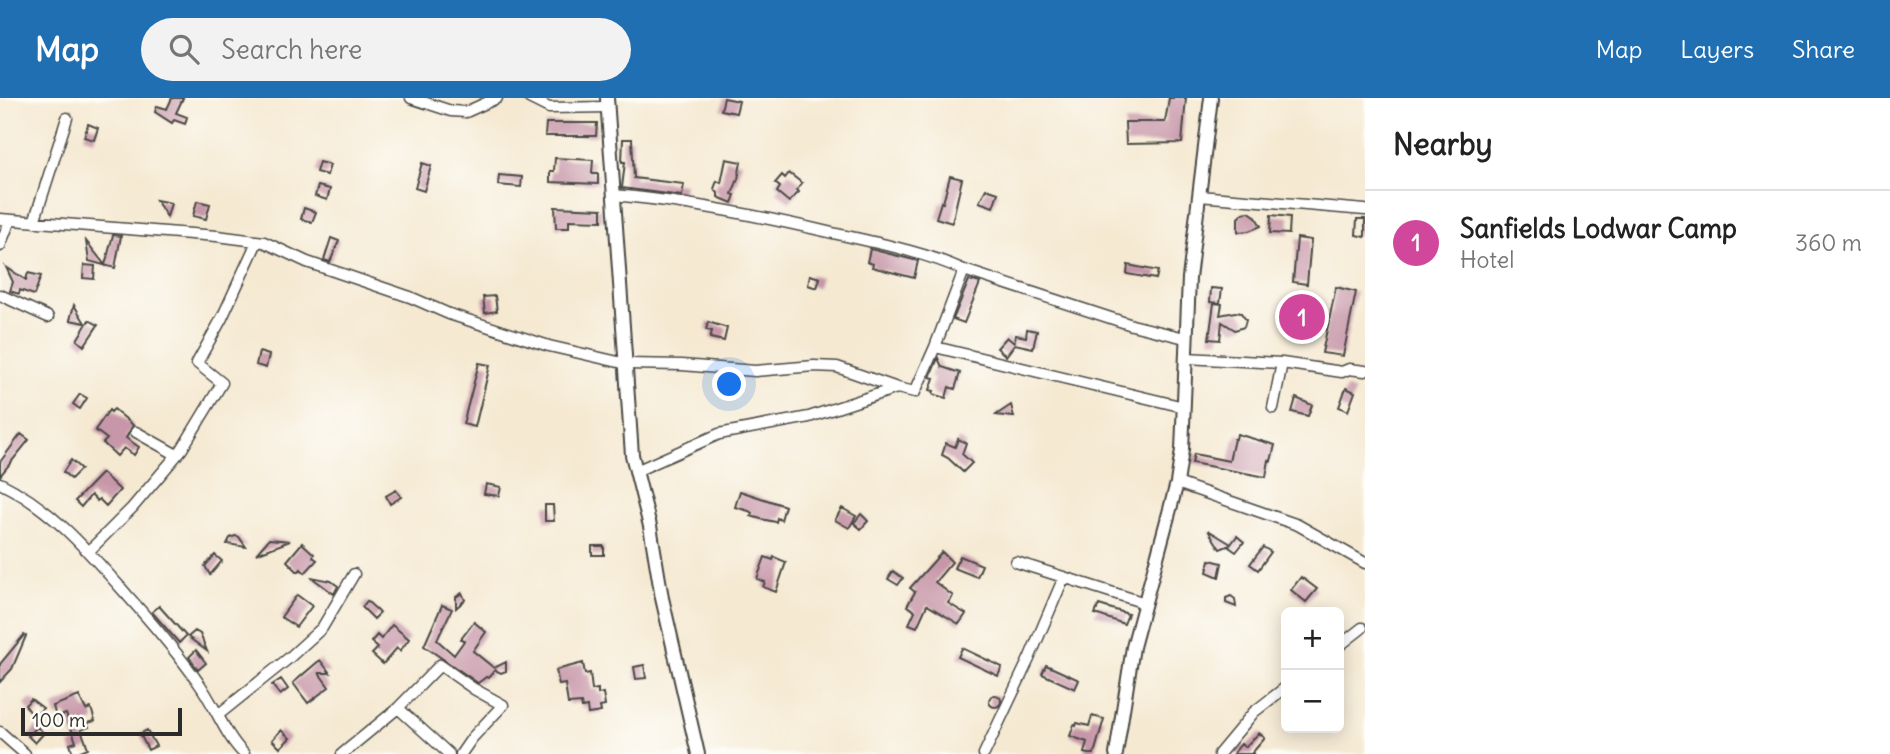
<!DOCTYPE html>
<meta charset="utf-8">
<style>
:root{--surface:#fff;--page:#f2f2f2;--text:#222;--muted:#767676;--line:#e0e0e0;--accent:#1f6fb2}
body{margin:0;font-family:Delius,sans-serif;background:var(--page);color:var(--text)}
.controls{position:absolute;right:21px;bottom:21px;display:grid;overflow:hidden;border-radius:10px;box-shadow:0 4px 18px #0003}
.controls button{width:63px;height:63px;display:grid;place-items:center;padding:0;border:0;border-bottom:2px solid var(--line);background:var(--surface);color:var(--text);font:35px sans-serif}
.scale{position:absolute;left:21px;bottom:18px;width:161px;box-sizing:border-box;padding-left:7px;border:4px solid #2b2b2b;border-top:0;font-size:19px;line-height:24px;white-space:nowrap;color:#2b2b2b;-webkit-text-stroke:5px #fdfcf7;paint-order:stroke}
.you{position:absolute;left:730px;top:287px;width:24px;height:24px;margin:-18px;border:5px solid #fff;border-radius:50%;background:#1a73e8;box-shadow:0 0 0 10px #1a73e833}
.badge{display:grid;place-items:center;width:46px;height:46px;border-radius:50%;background:var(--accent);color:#fff;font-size:23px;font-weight:700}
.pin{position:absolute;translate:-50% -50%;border:4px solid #fff;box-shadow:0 2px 7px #0006}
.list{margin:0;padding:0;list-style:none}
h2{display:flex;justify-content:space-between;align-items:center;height:91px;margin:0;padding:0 28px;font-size:30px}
h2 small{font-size:23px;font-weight:400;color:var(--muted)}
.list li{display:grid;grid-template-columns:46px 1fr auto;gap:21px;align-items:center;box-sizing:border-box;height:105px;padding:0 28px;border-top:2px solid var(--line)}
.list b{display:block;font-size:26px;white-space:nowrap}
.list p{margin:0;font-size:23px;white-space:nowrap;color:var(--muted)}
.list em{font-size:23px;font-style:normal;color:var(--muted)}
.icon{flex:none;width:38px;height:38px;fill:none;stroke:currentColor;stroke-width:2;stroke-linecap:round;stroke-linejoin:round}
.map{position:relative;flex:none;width:1365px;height:656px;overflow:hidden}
header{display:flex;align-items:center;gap:42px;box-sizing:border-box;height:98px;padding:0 35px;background:var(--accent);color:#fff}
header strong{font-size:33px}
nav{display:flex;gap:38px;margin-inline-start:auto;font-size:24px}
.search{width:490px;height:63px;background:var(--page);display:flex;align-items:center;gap:18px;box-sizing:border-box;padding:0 24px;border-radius:38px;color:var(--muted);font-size:26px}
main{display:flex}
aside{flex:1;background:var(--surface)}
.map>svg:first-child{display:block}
</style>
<header>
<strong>Map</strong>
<div class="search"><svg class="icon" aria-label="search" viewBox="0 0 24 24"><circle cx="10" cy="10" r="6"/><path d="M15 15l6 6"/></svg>Search here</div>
<nav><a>Map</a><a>Layers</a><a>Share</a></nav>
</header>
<main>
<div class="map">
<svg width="1365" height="656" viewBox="0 0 1365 656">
<rect width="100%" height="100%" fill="#fdfcf7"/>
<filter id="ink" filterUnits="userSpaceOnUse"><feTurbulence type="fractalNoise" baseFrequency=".0143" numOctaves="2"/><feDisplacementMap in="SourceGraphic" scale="14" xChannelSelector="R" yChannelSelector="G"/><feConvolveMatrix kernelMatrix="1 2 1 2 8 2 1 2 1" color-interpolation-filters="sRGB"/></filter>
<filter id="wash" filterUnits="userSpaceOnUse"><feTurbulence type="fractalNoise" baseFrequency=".00686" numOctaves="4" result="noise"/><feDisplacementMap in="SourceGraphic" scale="28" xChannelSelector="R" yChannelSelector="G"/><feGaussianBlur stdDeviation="1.57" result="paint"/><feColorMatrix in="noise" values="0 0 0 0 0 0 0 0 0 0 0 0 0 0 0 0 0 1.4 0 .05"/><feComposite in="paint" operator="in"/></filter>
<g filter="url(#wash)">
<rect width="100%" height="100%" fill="#f5e9d2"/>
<g id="blocks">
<path fill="#c797a9" d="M172 0H183L176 15 187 19 185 26 174 22 172 25 155 14 157 8 167 11Z
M724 0 739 3 736 15 721 12Z
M1169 0H1186L1182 45 1126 46 1125 24H1165Z
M546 25H597L596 38H545Z
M88 26 98 30 94 42 84 39Z
M623 41H632L634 80 684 86 682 98 622 90 625 64H622Z
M555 60 593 62 592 75H598V86L550 84V73H554Z
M726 61 741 64 738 81 732 96 735 97 732 105 718 99V95L714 91 717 83 721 85Z
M319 64 330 67 327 77 316 74Z
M422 65 431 68 424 93 415 90Z
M789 75 802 85 797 92 799 94 789 104 777 94 780 89 775 85 782 77 785 80Z
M499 77 522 79 521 89 498 87Z
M950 78 962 81 952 125 936 120 941 104 943 105Z
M318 88 330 91 327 102 315 98Z
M986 91 998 95 993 109 979 104Z
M156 102 171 105 167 119Z
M197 103 210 106 206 121 193 118Z
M555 109 602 111V123L569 122V130H556Z
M304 110 316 114 312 124 301 121Z
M1249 114 1255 118 1261 128 1249 133 1238 134V120L1243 115Z
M1271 117 1290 119 1289 136 1270 135Z
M1357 121H1365V139L1356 137Z
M113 137 121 138 115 170 89 163 86 143 105 167Z
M331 140 339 143 330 164 324 162Z
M1297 140 1311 142 1307 186 1293 184Z
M870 151 918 163 914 180 872 169 873 166 867 164Z
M84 167 95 168 94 181 83 180Z
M1128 167 1158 173 1156 181 1127 176Z
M6 169 26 182 28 175 41 178 34 197 20 192 19 196 10 193 13 184Z
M810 177 820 180 817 190 808 187Z
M969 182 980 185 964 225 953 221Z
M1336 189 1356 194 1343 258 1322 255Z
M1211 190 1222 191 1220 205 1210 204Z
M495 198 497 213 485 215 483 199Z
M1214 205 1222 206 1220 217 1235 214 1241 215 1246 222 1244 229 1235 232 1222 224 1220 242 1209 241Z
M74 207 85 225 70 222Z
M89 222 98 227 84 248 77 242Z
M708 224 727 230 724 243 710 240 712 233 706 232Z
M1027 231 1037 233 1033 250 1015 246 1006 258 997 250 1007 239 1014 245 1016 237 1026 239Z
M259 254 269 257 266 270 256 267Z
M938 260 942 269 960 275 955 291 949 289 946 300 933 296 934 293 930 292 934 280 930 279Z
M479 265 490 267 475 329 463 326Z
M1346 290 1355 294 1348 313 1339 309Z
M80 296 87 300 80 311 73 306Z
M1296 300 1312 307 1308 318 1292 314Z
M1011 307 1014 319 996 317Z
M114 311 133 327 126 340 139 349 134 357 124 350 117 358 103 345 107 341 95 332 109 312 111 314Z
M21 336 29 342 0 378V364Z
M1237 336 1275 347 1271 363 1269 362 1266 379 1192 365 1194 356 1229 363 1234 341H1236Z
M958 341 966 345 962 356 972 365 963 374 948 360 942 357 946 345 955 349Z
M71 362 81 371 71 381 63 374Z
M102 375 120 392 106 408 99 401 97 403 91 397 81 409 75 403Z
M486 386 501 389 499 398 484 396Z
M396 392 401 399 390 406 386 398Z
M740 393 785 408 781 422 777 420 776 424 761 421 751 418 752 415 749 413 735 409Z
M545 407H553L554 423H545Z
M842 410 856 418 849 430 835 422Z
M861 416 868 423 861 431 854 425Z
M1208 432 1231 446 1237 438 1244 444 1236 454 1229 449 1230 447 1220 451Z
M235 438 239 439 246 449 227 446 230 440Z
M269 441 290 443 256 456Z
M302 445 314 456 313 459 317 462 305 475 301 471 298 474 287 463Z
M592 448H604V457H592Z
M1263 449 1271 454 1258 472 1250 466Z
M942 454 952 464 935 484 953 498 948 505 966 516 959 526 927 507 917 529 909 526 915 513 907 508 915 494 910 490Z
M215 457 222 463 210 477 205 468Z
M960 458 982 467 977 479 954 470Z
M765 459 773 462 774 459 786 464 776 494 763 489 765 484 757 481Z
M1210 462 1222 465 1219 479 1207 474Z
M893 473 903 480 898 487 888 481Z
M311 479 331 483 338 488 334 496Z
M1301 479 1317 491 1306 504 1291 492Z
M462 495 465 502 456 510V499Z
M297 497 312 508 296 529 281 519Z
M1231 498 1235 501 1236 509 1226 505V500Z
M367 503 380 515 374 521 362 509Z
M442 507 452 511 437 542 454 557 464 543 461 541 474 524 486 534 473 553 494 570 506 564V573L501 575 495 572 488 580 486 579 478 585 424 548Z
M1099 507 1128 516 1124 526 1095 516Z
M159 508 186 538 179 545 152 514Z
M392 527 409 541 400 553 397 550 383 566 372 556 378 550 371 544 377 537 381 541Z
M195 533 200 536 207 553 188 539Z
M24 537 26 538 12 571 0 584V566Z
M962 550 1002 569 998 578 958 559Z
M196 552 206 565 198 572 189 559Z
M320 562 330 575H319L329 589 308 605 293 585Z
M583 565 585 576 590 575 592 592 598 591V596L603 595 605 608 600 609 601 614 588 616 587 609 582 610 581 605 568 606 565 586 559 587 556 572Z
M644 567 646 580 636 581 634 569Z
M1046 567 1079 582 1075 591 1042 576Z
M281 581 288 591 280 597 272 587Z
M989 603a6 6 0 1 1 12 0a6 6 0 1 1-12 0Z
M79 598 86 612 91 610 95 623 87 625 89 629 81 632 88 650 73 656 70 646 76 644 66 616 56 619 53 608Z
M31 601 43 610 34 619 25 607Z
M1092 618 1104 621 1094 656H1088L1084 655 1087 644 1070 638 1074 627 1076 628 1077 625 1089 628Z
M37 629 44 635 35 645 28 638Z
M147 632 156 648 148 652 140 636Z
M281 632 290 640 280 650 272 642Z
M1259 635 1265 640 1252 655 1253 656H1233L1241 646 1245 649Z"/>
</g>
</g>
<g filter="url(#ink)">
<use href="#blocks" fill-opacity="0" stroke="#494844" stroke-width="2"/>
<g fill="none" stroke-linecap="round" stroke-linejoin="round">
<defs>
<path id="minor" d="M411 0 451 13 466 14 497 0
M529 0 549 10 608 9
M613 97C685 103 755 117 824 133 871 144 919 152 964 172L1132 227 1185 240
M1199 98 1365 112
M0 121 217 138 264 144 307 164 410 199 449 216 549 248 627 266 682 267 755 273 814 268 837 269 897 290 915 294 935 249 964 172
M34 124 67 20
M0 148 10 122
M0 197 48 219
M935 249 1184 309
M1186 260 1282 265 1342 274 1349 271 1365 273
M1273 310 1282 265
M136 334 177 357
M636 373 719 336 809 319 897 290
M0 385C53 411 89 454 127 497 152 525 177 554 198 584 215 607 224 636 244 656
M1177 385 1298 427 1365 465
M89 453 132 410 182 351 222 285 197 265 222 220 257 144
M1016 464 1145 505
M1339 548 1362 530
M398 610 449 656
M218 617 289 560 322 530 354 476
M0 634 25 656
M342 656 398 610 440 567 474 591 503 607 472 640 461 656
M984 656 1029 561 1064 479
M1219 656 1254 614 1286 589"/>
<path id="tertiary" d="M607 0 632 357 650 428 662 500 698 656
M1116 656 1133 549 1177 385 1182 352 1189 180 1211 0"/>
</defs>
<use href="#minor" stroke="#494844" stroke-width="13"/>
<use href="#tertiary" stroke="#494844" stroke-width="16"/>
<use href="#minor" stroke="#fff" stroke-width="10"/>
<use href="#tertiary" stroke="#fff" stroke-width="12"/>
</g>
</g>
</svg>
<div class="controls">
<button>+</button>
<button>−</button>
</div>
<div class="scale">100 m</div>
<div class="you"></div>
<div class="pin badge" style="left:1302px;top:219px;background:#d1479c">1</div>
</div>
<aside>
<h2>Nearby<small></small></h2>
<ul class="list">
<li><span class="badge" style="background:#d1479c">1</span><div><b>Sanfields Lodwar Camp</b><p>Hotel</p></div><em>360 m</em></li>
</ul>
</aside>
</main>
